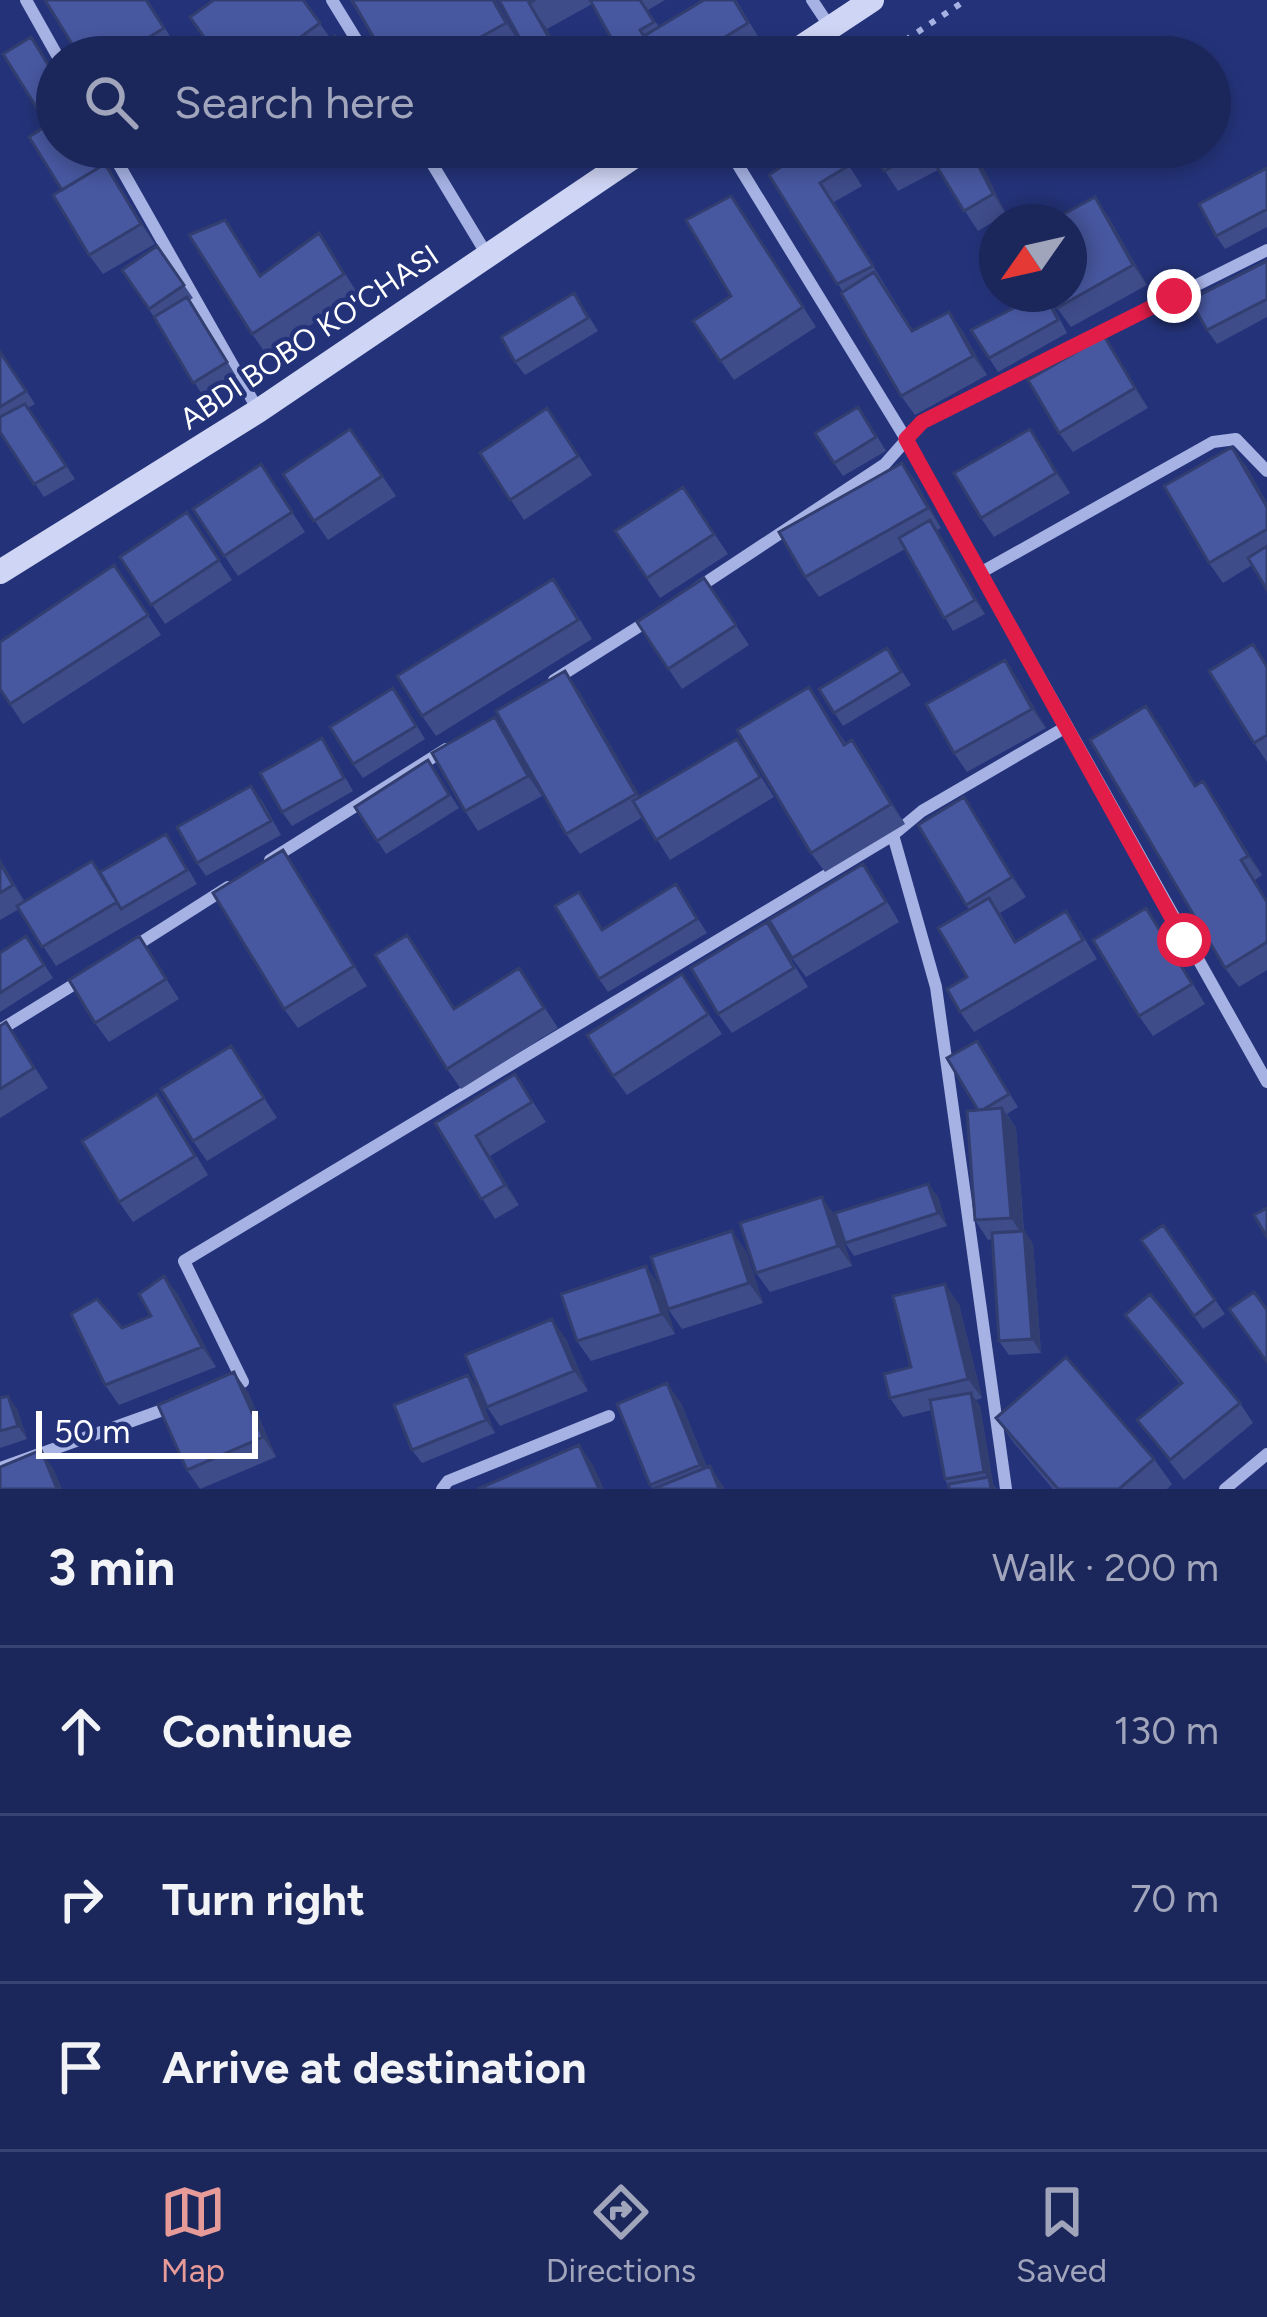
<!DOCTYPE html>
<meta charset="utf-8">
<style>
:root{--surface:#1b265b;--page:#283264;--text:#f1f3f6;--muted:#a0a5bb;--line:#394371;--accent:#e69b98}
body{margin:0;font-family:Figtree,sans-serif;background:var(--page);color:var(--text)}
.compass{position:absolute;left:979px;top:204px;width:108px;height:108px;border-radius:50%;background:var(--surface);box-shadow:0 6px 18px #0003;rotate:236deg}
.scale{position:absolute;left:36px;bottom:30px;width:222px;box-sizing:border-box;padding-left:12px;border:6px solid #fff;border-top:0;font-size:33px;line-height:42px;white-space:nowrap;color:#fff;-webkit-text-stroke:9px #243379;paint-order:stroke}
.stop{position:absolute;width:36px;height:36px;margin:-27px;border:9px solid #e11d48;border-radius:50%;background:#fff}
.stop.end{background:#e11d48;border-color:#fff;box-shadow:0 3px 12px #0008}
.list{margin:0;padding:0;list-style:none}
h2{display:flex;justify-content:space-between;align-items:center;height:156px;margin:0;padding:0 48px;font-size:51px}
h2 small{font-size:39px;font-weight:400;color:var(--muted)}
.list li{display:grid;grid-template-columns:78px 1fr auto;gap:36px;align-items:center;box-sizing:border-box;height:168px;padding:0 48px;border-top:3px solid var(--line)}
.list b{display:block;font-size:45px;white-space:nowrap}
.list em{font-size:39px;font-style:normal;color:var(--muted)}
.icon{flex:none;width:66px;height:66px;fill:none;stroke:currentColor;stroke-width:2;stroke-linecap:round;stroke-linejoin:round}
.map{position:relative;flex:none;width:1267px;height:1489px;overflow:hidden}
.search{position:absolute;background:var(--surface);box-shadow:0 6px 18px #0003;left:36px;right:36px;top:36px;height:132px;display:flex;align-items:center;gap:30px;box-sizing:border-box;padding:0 42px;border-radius:66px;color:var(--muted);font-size:45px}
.sheet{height:660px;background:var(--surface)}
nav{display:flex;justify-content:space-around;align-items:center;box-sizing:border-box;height:168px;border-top:3px solid var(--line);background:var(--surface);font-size:33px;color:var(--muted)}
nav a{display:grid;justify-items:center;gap:6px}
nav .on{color:var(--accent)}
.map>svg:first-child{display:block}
</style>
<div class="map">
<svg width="1267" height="1489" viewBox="0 0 1267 1489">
<rect width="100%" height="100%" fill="#243379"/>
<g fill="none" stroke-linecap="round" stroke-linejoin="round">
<path stroke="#a6b2e4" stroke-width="6" stroke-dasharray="6 9" stroke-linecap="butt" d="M880 57 966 0"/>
<path stroke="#a6b2e4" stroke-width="12" d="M26 0 58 57
M332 0 367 57
M812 0 830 27
M109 147 258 410
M422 147 486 253
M727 147 906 439 1267 1082
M980 573 1213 442 1236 439 1267 471
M696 589 885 464 922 422 1267 250
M554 680 654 617
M893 835 922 811 1066 727
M270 860 446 749
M129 950 228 887
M0 1030 86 977
M227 1387 243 1382 184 1261 893 835 936 987 1006 1489
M0 1468 174 1406
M442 1489 448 1481 609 1416
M1225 1489 1267 1454"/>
<path stroke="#cfd5f4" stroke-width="24" d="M786 57 872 0
M0 572 258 411 648 147"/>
</g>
<path fill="#3e4c8a" d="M45 0H148L177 48 162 57H80Z
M303 0 331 39 352 57H218Z
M350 0H496L523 48 508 57H385Z
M499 0H665L648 10 659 27 736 0 762 43 739 57H590L614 43 592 4 547 29 563 57H530Z
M3 54 57 77V147H95L155 244 103 274 89 255 62 190 48 125Z
M272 147H307L286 164Z
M837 147 862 186 834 202 913 331 949 312 963 332 987 375 915 415 901 396 843 292 769 175Z
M869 147H973L1006 214 978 231 938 170 898 191Z
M1267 168V227L1225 249 1216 236Z
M745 216 816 327 734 380 693 321 731 296Z
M1108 216 1147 285 1071 327 1057 308Z
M319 233 358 294 266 354 252 334 239 240 261 275Z
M157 246 193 298 190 300 236 376 203 396 154 317 122 270Z
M1267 261V317L1217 344 1207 330Z
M1053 306 1067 333 998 372 989 358Z
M583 307 598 331 525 375 515 362Z
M1104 336 1148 408 1073 452 1059 433Z
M0 351 35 404 28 408 75 479 44 497 0 432Z
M547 408 592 475 524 520 480 453Z
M868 421 886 451 843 476 834 463Z
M350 429 396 496 328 540 283 474Z
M1043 448 1070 493 994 537 981 518Z
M902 463 916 482 941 528 937 530 985 614 953 631 905 549 819 597 805 577Z
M261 464 305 532 238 576 193 509Z
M1246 466 1267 503V590L1252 565 1223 583 1209 563Z
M683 487 728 554 660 598 615 531Z
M187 512 232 580 165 624 120 557Z
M114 565 161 635 23 724 0 689Z
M704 578 749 645 682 689 637 622Z
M567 599 592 639 436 736 422 716Z
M887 648 911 685 843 726 819 689Z
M1267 664V762L1254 743Z
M1018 680 1046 728 967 772 954 753Z
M809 687 846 744 866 760 905 824 825 872 811 853Z
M579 691 640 797 737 739 774 797 670 860 643 817 580 854 566 834Z
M402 701 425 739 363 778 353 764Z
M495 717 509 737 542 796 478 831 465 811Z
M1160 725 1196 785 1203 781 1216 801 1262 875 1255 880 1267 900V970L1239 987 1225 968Z
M331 752 353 791 292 826 282 812Z
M437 774 459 808 386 854 355 807Z
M261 799 281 835 206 876 197 863Z
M977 817 1026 897 1000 913 1016 941 1080 931 1097 959 974 1032 960 1012 967 977 969 910 918 825Z
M175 847 197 884 56 966 19 909 0 920V859L25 902 100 872Z
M283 850 367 986 298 1028 284 1009Z
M676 884 707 933 608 992 599 979 579 892 603 929Z
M877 884 899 922 806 977 792 958Z
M1159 928 1205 1004 1153 1036 1139 1016Z
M26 936 53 978 0 1012V953Z
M139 936 179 999 109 1042 95 1023Z
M780 942 808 987 732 1033 718 1014Z
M421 955 455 1008 519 968 558 1028 461 1089 447 1069Z
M682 974 722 1034 627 1095 613 1076Z
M6 1022 48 1088 0 1118V1026Z
M977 1041 1018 1107 1007 1114 1016 1128 1024 1231 1033 1244 1041 1353 1009 1355 999 1341 992 1239 988 1240 975 1220 978 1110Z
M231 1046 277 1118 207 1161 193 1141Z
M515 1074 546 1122 490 1156 519 1205 495 1219 435 1123Z
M171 1114 208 1175 133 1222 119 1202Z
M928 1184 938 1197 947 1226 854 1256 845 1243Z
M835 1216 852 1266 770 1292 756 1273Z
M1163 1225 1225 1314 1203 1329 1141 1240Z
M746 1251 763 1303 682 1329 668 1309Z
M164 1276 178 1295 216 1367 119 1405 105 1385 122 1328 151 1316Z
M660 1286 675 1334 591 1361 577 1341Z
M959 1304 982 1398 976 1400 980 1406 993 1484 997 1489H949L945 1479 932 1410 903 1417 890 1398Z
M1125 1315 1240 1403 1253 1423 1184 1480 1137 1420 1180 1384Z
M566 1339 588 1391 500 1426 487 1407Z
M468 1375 477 1388 495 1433 422 1463 412 1450Z
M248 1392 276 1457 200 1489 187 1470Z
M0 1398 17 1409 27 1439 0 1448Z
M681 1403 707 1467 725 1489H653L650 1485Z
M996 1418 1154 1459 1172 1484 1167 1489H1053L1014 1443Z"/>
<path fill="#323e70" d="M493 0H496L523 48 506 23Z
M529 3 547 29 563 57H560Z
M969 147H973L1006 214 993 194Z
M105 164 118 184 155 244 141 224Z
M1095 197 1108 216 1147 285 1133 265Z
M949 312 963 332 987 375 973 356Z
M1104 336 1117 355 1148 408 1135 388Z
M1030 429 1043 448 1070 493 1056 473Z
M1232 447 1246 466 1267 503V507Z
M902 463 916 482 941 528 928 508Z
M930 520 940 534 985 614 975 600Z
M1005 660 1018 680 1046 728 1032 709Z
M565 671 579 691 650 813 636 794Z
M1146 706 1160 725 1208 806 1195 786Z
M495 717 509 737 542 796 528 776Z
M852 740 866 760 905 824 891 804Z
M1203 781 1216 801 1262 875 1248 856Z
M964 797 977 817 1026 897 1012 877Z
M283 850 296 869 367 986 354 966Z
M0 859 26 905 0 863Z
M1002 1108 1016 1128 1024 1237 1011 1218Z
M476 1136 490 1156 519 1205 505 1185Z
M928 1184 938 1197 947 1226 938 1213Z
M822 1197 835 1216 852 1266 838 1246Z
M732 1231 746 1251 763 1303 749 1283Z
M1024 1231 1033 1244 1041 1353 1032 1339Z
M646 1266 660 1286 675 1334 662 1314Z
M164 1276 178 1295 216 1367 202 1347Z
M945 1284 959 1304 982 1398 968 1379Z
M552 1319 566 1339 588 1391 574 1371Z
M234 1372 248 1392 276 1457 263 1437Z
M468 1375 477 1388 495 1433 486 1420Z
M667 1383 681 1403 714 1485 700 1465Z
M971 1393 980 1406 993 1484 997 1489H991L989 1479 984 1472Z
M8 1396 17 1409 27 1439 18 1426Z
M579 1445 593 1465 604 1489H599Z
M41 1450 54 1470 62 1489H57Z
M710 1466 723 1486 725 1489H719Z"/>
<path fill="#4858a0" stroke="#323e70" stroke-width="3" d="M45 0H146L164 28 117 57H80Z
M214 0H303L320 23 273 57H218L190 17Z
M352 0H493L506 23 445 57H385Z
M499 0H535L529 3 560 57H530Z
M590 0H640L654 22 640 30 657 57H590L614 43Z
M704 0H734L748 23 692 57H657L644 36Z
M335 36 352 57H309Z
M31 37 57 79V113L45 121 3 54Z
M57 119V147H94L107 168 105 164 62 190 29 137Z
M810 147H836L848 166 820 183 873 266 837 284 769 175Z
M869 147H969L993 194 964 211 926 149 884 171Z
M105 164 141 224 89 255 53 195Z
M1267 168V209L1216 236 1199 204Z
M731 196 803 307 720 361 693 321 731 296 686 220Z
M1095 197 1133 265 1057 308 1050 294H1069V222H1049Z
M225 220 260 276 319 233 344 274 252 334 189 235Z
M157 246 184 285 149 309 122 270Z
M1267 261V299L1207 330 1190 300Z
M874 272 912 331 949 312 973 356 901 396 841 293Z
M574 293 588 318 515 362 501 337Z
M1041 294H1045L1058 320 989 358 971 330Z
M187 297 227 362 193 383 154 317Z
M1104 336 1135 388 1059 433 1028 380Z
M0 352 26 391 0 407Z
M25 404 66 466 34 484 0 432V417Z
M858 407 876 437 834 463 815 433Z
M547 408 578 456 510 500 480 453Z
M350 429 382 476 314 521 283 474Z
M1030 429 1056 473 981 518 954 473Z
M1232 447 1267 507V529L1209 563 1164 486Z
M902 463 928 508 805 577 779 532Z
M261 464 292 512 224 556 193 509Z
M683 487 714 534 647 578 615 531Z
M187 512 219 560 151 605 120 557Z
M930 520 975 600 944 618 899 538Z
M1267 546V590L1248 558Z
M114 565 148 615 10 704 0 689V642Z
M704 578 736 625 668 669 637 622Z
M553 579 578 620 422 716 397 676Z
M1253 644 1267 667V735L1254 743 1209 671Z
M887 648 901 672 834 713 819 689Z
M1005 660 1032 709 954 753 926 704Z
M565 671 636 794 566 834 496 711Z
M809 687 844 745 852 740 891 804 811 853 737 730Z
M393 688 416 726 353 764 330 727Z
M1146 706 1195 786 1203 781 1248 856 1241 860 1267 902V942L1225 968 1090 740Z
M495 717 528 776 465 811 432 753Z
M322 738 344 778 282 812 260 773Z
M737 739 760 777 656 840 633 801Z
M428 760 449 795 377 841 355 807Z
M251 786 271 821 197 863 177 827Z
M964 797 1012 877 966 905 918 825Z
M166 834 187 870 121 909 100 872Z
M283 850 354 966 284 1009 213 893Z
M92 861 117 902 42 947 17 906Z
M0 863 13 885 0 893Z
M863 864 886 902 792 958 769 920Z
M676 884 697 919 599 979 555 906 579 892 602 930Z
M989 898 1015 942 1066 911 1083 940 960 1012 947 989 967 977 938 928Z
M1146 908 1192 984 1139 1016 1093 940Z
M767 922 794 968 718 1014 691 968Z
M407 935 454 1009 519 968 544 1008 447 1069 375 955Z
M26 936 44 965 0 993V953Z
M139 936 166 979 95 1023 69 980Z
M682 974 708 1014 613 1076 587 1035Z
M6 1022 34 1068 0 1089V1026Z
M977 1041 1009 1094 984 1109 978 1110 947 1058Z
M231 1046 264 1098 193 1141 161 1089Z
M515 1074 532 1102 476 1136 505 1185 481 1199 435 1123Z
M157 1094 195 1156 119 1202 82 1141Z
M1002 1108 1011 1218 975 1220 967 1111Z
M928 1184 938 1213 845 1243 835 1213Z
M822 1197 838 1246 756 1273 740 1223Z
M1267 1208V1237L1254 1215Z
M1163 1225 1215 1300 1194 1316 1141 1240Z
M732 1231 749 1283 668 1309 651 1257Z
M1024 1231 1032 1339 999 1341 992 1233Z
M646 1266 662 1314 577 1341 561 1294Z
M164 1276 202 1347 105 1385 71 1314 97 1299 122 1328 151 1316 139 1294Z
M945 1284 968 1379 890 1398 884 1374 911 1367 893 1296Z
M1254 1292 1267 1310V1362L1229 1309Z
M1150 1294 1240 1403 1170 1460 1137 1420 1182 1383 1125 1315Z
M552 1319 574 1371 487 1407 465 1355Z
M1066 1357 1154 1459 1119 1489H1058L996 1418Z
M234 1372 263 1437 187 1470 158 1405Z
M468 1375 486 1420 412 1450 394 1405Z
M667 1383 700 1465 650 1485 617 1404Z
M971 1393 984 1472 945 1479 930 1400Z
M8 1396 18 1426 0 1431V1398Z
M579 1445 599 1489H478Z
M41 1450 57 1489H0V1467Z
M710 1466 719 1489H653Z
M989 1477 991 1489H949V1484Z"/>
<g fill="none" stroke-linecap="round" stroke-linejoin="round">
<path stroke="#e11d48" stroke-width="15" d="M1174 296 922 422 906 439 1184 940"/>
</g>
<g text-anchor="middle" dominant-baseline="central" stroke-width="9" stroke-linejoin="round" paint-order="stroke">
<g font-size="30" fill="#fff" stroke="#243379">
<text transform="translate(309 337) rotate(-34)">ABDI BOBO KO'CHASI</text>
</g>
</g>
</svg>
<svg class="compass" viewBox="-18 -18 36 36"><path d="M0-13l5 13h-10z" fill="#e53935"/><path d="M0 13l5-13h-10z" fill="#a0a5bb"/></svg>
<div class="scale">50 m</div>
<div class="stop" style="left:1184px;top:940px"></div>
<div class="stop end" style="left:1174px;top:296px"></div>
<div class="search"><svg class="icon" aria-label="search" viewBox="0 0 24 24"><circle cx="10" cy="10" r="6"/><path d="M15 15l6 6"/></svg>Search here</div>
</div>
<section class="sheet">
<h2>3 min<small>Walk · 200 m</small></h2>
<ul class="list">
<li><svg class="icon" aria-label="ahead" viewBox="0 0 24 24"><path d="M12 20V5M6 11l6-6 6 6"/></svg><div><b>Continue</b></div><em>130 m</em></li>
<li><svg class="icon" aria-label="right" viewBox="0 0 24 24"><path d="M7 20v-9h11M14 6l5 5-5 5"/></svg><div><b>Turn right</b></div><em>70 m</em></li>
<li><svg class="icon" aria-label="arrive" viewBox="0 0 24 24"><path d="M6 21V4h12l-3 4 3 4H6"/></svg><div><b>Arrive at destination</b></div></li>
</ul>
</section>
<nav>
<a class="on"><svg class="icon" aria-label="map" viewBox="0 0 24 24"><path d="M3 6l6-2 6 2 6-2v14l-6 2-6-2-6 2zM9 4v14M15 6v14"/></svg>Map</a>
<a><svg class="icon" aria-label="directions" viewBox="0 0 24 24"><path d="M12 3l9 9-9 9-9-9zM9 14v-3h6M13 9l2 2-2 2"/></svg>Directions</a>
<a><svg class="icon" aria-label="saved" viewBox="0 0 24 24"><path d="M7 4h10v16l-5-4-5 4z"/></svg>Saved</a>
</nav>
